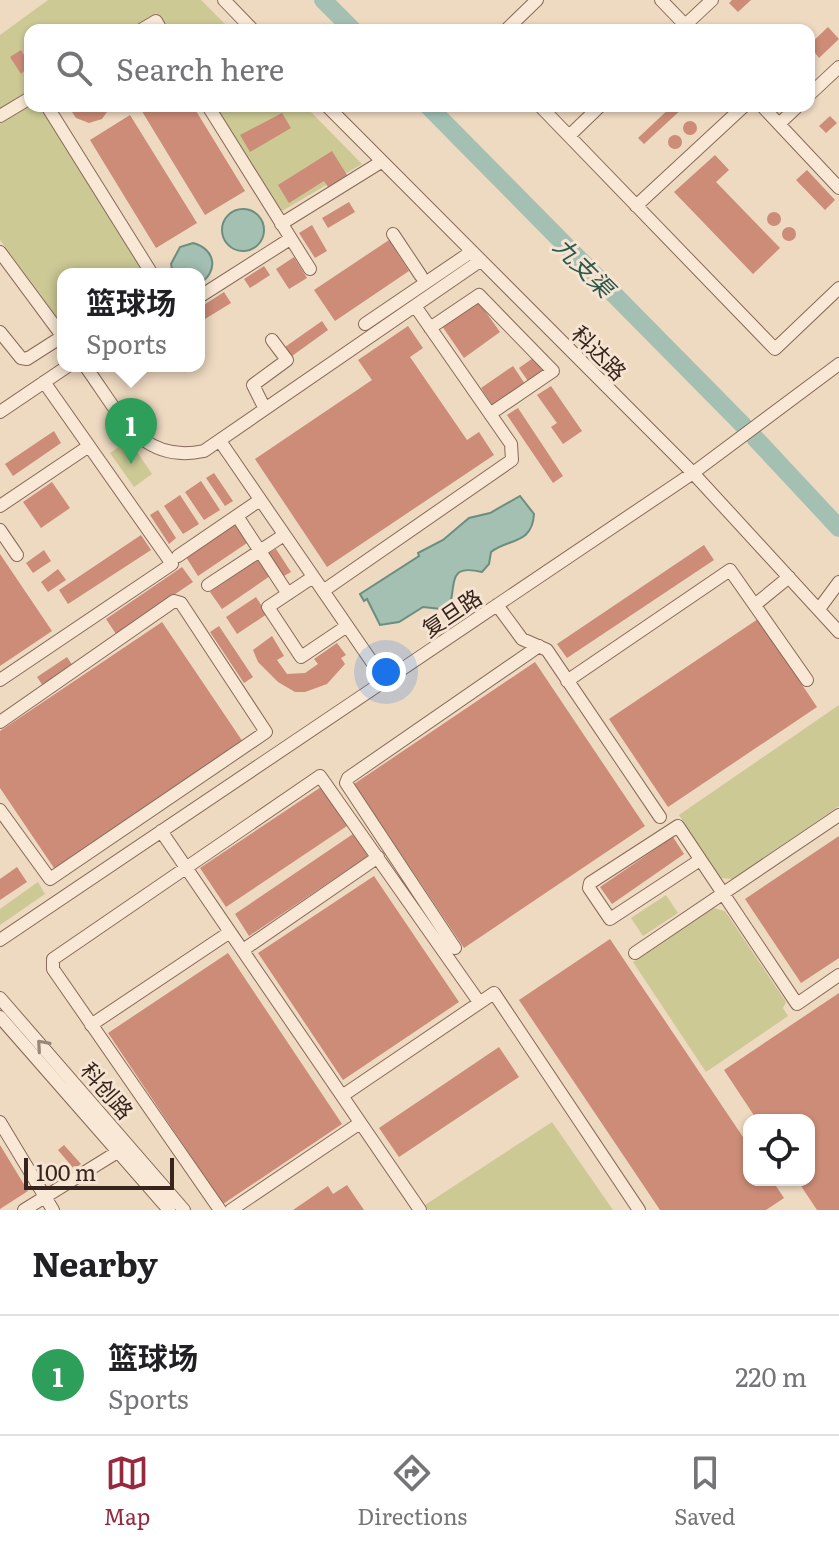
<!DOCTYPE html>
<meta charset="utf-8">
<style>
:root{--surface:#fff;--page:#f6f6f6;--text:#202124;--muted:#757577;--line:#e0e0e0;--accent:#96293d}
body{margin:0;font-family:Literata,"Noto Sans SC",serif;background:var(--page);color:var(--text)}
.controls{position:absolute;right:24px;bottom:24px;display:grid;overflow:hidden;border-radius:16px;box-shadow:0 2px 6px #0004}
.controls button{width:72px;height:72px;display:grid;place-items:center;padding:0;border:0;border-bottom:2px solid var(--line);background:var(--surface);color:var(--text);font:40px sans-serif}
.scale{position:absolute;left:24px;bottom:20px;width:150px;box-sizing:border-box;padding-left:8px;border:4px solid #37251d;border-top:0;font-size:22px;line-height:28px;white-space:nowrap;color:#37251d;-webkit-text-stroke:6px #f5e4d1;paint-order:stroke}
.you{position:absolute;left:386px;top:672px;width:28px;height:28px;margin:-20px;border:6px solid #fff;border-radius:50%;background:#1a73e8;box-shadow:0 0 0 12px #1a73e833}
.badge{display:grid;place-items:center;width:52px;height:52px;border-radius:50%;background:var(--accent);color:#fff;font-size:26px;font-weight:700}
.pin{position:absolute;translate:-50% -66px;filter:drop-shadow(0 2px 4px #0008)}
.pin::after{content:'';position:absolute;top:42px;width:28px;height:24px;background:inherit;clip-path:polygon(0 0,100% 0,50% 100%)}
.popup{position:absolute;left:57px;top:268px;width:148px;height:104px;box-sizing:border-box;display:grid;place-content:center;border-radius:16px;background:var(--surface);filter:drop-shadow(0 2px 6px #0005);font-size:26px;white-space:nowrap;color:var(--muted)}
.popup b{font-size:30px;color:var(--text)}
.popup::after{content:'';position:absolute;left:50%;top:100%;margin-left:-16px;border:16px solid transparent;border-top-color:var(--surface)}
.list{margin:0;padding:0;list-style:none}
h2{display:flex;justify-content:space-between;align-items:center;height:104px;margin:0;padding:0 32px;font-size:34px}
h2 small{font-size:26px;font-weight:400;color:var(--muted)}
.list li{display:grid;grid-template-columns:52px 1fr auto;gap:24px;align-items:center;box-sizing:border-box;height:120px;padding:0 32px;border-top:2px solid var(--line)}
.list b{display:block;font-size:30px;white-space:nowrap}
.list p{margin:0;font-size:26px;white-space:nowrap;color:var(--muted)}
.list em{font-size:26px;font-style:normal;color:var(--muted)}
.icon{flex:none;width:44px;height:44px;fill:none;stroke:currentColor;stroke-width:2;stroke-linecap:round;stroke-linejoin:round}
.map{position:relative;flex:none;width:839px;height:1210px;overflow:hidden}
.search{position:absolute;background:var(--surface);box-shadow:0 2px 6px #0004;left:24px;right:24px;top:24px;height:88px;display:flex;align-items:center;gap:20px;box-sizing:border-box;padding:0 28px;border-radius:16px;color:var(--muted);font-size:30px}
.sheet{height:224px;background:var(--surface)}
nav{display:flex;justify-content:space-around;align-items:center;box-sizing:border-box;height:112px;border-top:2px solid var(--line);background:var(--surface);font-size:22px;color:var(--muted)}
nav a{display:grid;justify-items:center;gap:4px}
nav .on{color:var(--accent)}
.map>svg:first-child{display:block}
</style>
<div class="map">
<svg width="839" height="1210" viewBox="0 0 839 1210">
<rect width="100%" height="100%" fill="#eed9c1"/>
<path fill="#ccc995" d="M48 0H201L231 30H167L156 13 130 30H30V93L0 112V35Z
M30 105 44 108 148 274H63V325L0 240V123Z
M214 106H305L362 164 282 211 277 209Z
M129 440 152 474 134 487 110 453Z
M839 705V806L734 879 720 878 679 815Z
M38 882 45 894 0 925V909Z
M666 895 678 913 643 936 631 918Z
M713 908 725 911 786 1002 783 1008 788 1016 706 1072 633 962Z
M552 1122 613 1210H428L425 1205Z"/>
<path fill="#a4c0b3" stroke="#6b8e7f" stroke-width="2" d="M222 230a21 21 0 1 1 42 0a21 21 0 1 1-42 0Z
M193 243C216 249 219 272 199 284V274H173L171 264 180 247Z
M520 496 534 514C532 545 509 538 491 552L489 564 482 572C452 565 455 577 451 601L441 609 423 607 399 622 380 625 367 599 364 601 360 594 419 556 418 553 443 540 469 518 490 513Z"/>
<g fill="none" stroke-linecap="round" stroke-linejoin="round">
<path stroke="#a4c0b3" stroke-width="18" d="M323 0 353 30
M428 106 743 425
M755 438 839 528"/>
</g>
<path fill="#cc8c77" d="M732 0H751L738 12 729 3Z
M828 27 839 39 819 58 809 45Z
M21 50 30 65 21 74 10 57Z
M68 106H111L102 119 89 123 76 118Z
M142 106H193L245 191 205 215 140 108Z
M672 106H685L644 144 638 138Z
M282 113 291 128 250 152 240 135Z
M130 115 197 223 156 248 90 140Z
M830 116 837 123 826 133 819 126Z
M683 128a7 7 0 1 1 14 0a7 7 0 1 1-14 0Z
M668 142a7 7 0 1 1 14 0a7 7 0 1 1-14 0Z
M332 151 347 175 328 187 324 181 289 203 278 185Z
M715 155 729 170 716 182 780 248 753 274 674 192Z
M807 170 835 200 825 210 796 180Z
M349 202 355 212 328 228 322 218Z
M767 219a7 7 0 1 1 14 0a7 7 0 1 1-14 0Z
M312 225 327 251 315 258 299 233Z
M782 234a7 7 0 1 1 14 0a7 7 0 1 1-14 0Z
M389 240 409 271 335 321 314 290Z
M294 257 307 278 289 289 276 269Z
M264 266 270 275 250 288 244 279Z
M224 292 231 303 205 319 199 308Z
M478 301 500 332 464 358 442 326Z
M322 321 328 330 292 356 285 347Z
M408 326 423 348 410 357 467 440 479 432 494 455 327 567 255 459 372 380 358 360Z
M533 358 543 371 528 381 519 368Z
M513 366 525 384 493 406 481 388Z
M551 386 582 431 563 444 551 427 557 423 537 395Z
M518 408 563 476 553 483 507 415Z
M54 431 61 443 13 476 5 464Z
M214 473 233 501 225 506 206 478Z
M201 481 220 510 204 520 185 492Z
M52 482 70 508 41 528 23 502Z
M180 495 199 524 183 534 164 506Z
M158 510 176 538 169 544 150 515Z
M238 522 250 541 198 576 186 557Z
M141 535 151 550 68 604 59 590Z
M704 545 714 560 567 658 557 644Z
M276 549 291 572 282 577 267 554Z
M44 550 51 561 33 573 26 563Z
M0 554 52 631 0 666Z
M259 559 270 576 222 609 210 592Z
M182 567 193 582 116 634 106 619Z
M58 569 66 580 48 592 41 582Z
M256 597 267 614 237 634 226 617Z
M758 619 817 707 668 807 609 719Z
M162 622 245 745 56 871 0 788V731Z
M219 626 253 677 244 683 210 632Z
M272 636 284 656 277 660 287 674 305 673 318 664 314 659 337 643 346 655 341 658 345 664 327 684 305 692H295L278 682 258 662 253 650Z
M67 657 73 666 43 686 37 677Z
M535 662 645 826 464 948 354 784Z
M321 787 347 826 226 907 200 868Z
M353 834 368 856 249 936 235 914Z
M839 836V958L801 983 745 899Z
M673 837 684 854 612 904 600 887Z
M17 867 27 882 0 900V879Z
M374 876 459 1002 343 1080 258 953Z
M610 939 749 1146V1180H772L784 1198 766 1210H660L519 1000Z
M228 953 342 1124 223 1204 108 1033Z
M839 993V1210H817L797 1180H809V1120H757L724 1070Z
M499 1047 519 1077 399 1157 379 1128Z
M0 1145 28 1191 0 1209Z
M64 1145 81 1164 74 1169 58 1150Z
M347 1185 364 1210H293L328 1186 333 1194Z"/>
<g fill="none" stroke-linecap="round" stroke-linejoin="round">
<defs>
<path id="minor" d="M224 0 253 30
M661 0 690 30
M141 30 156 21 161 30
M506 30 537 0
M680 30 712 0
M809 95 839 67
M47 106 152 274
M208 106 310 269
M327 106 693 473 839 632
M540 106 775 349 839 288
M762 106 839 188
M0 116 30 98
M779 124 798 106
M569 136 600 106
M636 206 744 106
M281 224 381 162
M393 234 421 276
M0 252 63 337
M199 297 290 239
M365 324 471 252
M430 328 479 295 553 371 490 414
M0 332 21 358 27 359 63 336
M85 366C118 410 139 465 204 451L480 261
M265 409 253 385 287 360 272 340
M0 412 68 366
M220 441 385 681
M0 506 89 446
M237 516 288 594
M0 530 17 555
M178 556 260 500
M313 577 268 607 301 657 347 626
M208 585 284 535
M323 591 512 460 511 444 415 306
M756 604 789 577
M497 605 522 639 547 650 660 817
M819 609 839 582
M0 680 172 564 44 382
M567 681 730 570 807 680
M0 722 174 601 181 603 266 732 50 879 0 810
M161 831 420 1210
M700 860 610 919 589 888 590 883 678 826C717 885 757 944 797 1004L839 975
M0 940 693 473 839 364
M455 948 346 783 348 778 539 646
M243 950 378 857
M635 953 839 815
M0 998 184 1210
M0 1017 169 1210
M91 1025 230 932
M342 1096 494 993 639 1210
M0 1122 53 1210
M24 1210 119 1151
M220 1210 53 969V959L320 776 479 1002
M231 1210 360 1123"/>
</defs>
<use href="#minor" stroke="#876a59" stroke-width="14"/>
<path stroke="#876a59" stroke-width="2" stroke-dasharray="6 4" stroke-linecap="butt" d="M26 75 30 82"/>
<use href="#minor" stroke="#f9e8d5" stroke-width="12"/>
</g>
<defs><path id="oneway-chevron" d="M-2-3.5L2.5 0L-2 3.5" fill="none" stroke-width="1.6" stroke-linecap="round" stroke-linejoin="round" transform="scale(2)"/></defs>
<use stroke="#988679" href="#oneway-chevron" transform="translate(42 1045) rotate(-131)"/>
<g text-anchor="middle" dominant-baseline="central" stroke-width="6" stroke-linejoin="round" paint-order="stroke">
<g font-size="22" fill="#37251d" stroke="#f5e4d1">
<text transform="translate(600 352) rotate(45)">科达路</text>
<text transform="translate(451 612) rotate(-34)">复旦路</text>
<text transform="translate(108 1090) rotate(49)">科创路</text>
</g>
<g font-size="24" font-style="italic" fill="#2c574d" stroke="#f5e4d1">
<text transform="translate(585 266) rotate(45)">九支渠</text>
</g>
</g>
</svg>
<div class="controls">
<button><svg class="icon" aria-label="locate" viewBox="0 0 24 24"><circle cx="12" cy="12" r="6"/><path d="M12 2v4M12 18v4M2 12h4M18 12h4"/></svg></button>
</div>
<div class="scale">100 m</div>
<div class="you"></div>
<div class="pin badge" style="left:131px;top:464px;background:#2e9e5b">1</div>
<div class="popup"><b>篮球场</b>Sports</div>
<div class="search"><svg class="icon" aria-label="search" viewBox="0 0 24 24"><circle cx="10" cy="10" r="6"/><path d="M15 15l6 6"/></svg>Search here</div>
</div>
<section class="sheet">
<h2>Nearby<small></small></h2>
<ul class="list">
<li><span class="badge" style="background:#2e9e5b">1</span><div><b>篮球场</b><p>Sports</p></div><em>220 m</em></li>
</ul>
</section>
<nav>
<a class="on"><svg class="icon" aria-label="map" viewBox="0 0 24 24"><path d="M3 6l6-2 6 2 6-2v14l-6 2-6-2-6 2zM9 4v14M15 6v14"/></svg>Map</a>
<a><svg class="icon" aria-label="directions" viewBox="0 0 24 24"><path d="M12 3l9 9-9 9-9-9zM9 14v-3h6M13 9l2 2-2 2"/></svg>Directions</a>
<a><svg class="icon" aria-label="saved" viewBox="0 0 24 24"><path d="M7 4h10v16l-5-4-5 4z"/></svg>Saved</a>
</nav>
